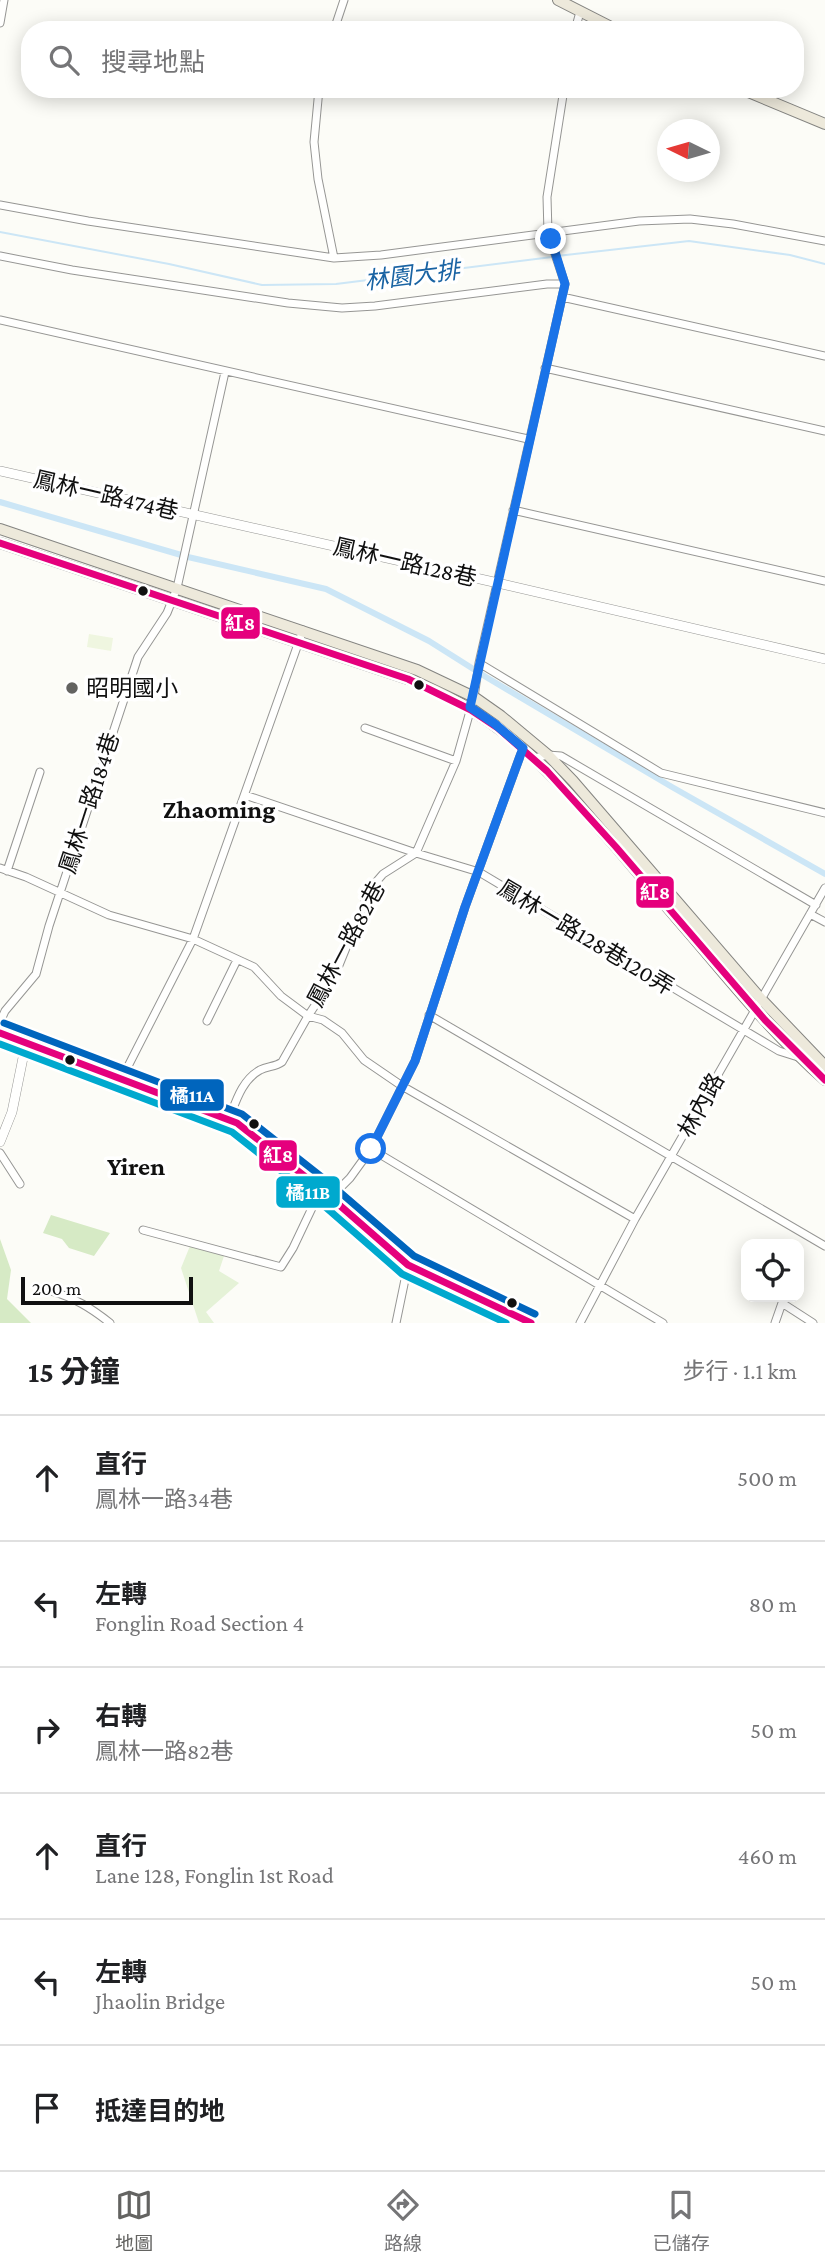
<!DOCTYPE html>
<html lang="zh-TW">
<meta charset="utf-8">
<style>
:root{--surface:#fff;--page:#f6f6f6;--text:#202124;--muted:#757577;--line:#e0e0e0;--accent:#636361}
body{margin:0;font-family:"Crimson Pro","Noto Sans TC",serif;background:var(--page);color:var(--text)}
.controls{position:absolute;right:21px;bottom:21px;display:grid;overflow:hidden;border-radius:14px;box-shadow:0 4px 18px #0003}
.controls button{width:63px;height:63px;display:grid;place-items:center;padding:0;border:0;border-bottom:2px solid var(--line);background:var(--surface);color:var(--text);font:35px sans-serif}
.compass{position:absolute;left:657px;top:119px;width:63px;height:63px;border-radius:50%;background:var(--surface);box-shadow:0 4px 18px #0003;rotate:275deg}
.scale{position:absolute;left:21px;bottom:18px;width:172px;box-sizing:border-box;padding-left:7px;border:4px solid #101010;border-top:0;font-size:19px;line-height:24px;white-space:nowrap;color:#101010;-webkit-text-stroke:5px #fff;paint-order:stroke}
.stop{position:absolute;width:21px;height:21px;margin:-16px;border:5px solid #1a73e8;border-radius:50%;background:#fff}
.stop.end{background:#1a73e8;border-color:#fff;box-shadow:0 2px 7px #0008}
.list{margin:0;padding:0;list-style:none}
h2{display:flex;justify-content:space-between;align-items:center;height:91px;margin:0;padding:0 28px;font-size:30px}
h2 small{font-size:23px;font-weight:400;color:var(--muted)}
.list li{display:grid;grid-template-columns:46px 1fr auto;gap:21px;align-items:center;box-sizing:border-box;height:126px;padding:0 28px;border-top:2px solid var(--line)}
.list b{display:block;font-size:26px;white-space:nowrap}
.list p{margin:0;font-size:23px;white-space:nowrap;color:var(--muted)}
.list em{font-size:23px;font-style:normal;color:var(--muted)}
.icon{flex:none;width:38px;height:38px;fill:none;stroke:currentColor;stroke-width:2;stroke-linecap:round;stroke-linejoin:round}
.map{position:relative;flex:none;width:825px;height:1323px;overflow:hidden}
.search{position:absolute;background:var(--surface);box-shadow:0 4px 18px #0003;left:21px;right:21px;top:21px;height:77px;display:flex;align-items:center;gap:18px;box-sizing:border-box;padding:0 24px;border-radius:28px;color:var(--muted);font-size:26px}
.sheet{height:847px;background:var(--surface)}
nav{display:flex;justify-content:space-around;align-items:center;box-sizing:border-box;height:98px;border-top:2px solid var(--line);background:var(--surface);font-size:19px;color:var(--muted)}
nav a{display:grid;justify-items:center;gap:4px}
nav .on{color:var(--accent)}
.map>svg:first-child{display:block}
</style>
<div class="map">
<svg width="825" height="1323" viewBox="0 0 825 1323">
<rect width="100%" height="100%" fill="#fcfcf7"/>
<path fill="#e5f2d7" d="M190 1246 224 1256 219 1271 239 1283 206 1312 214 1323H199L181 1268Z"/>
<path fill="#d6eac5" d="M51 1215 110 1233 94 1256 69 1248 62 1239 43 1233Z
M0 1239 11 1270 7 1299 31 1323H0Z"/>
<path fill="#eff6e0" d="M89 634 113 638 111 651 87 647Z"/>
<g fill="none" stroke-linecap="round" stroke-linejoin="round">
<path stroke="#cce6f6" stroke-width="2" d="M0 232 169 264 262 285 336 284 552 257
M557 256 689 241 790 255 825 264"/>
<path stroke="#cce6f6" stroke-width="6" d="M0 502 188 557 326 589 429 641 486 677 672 787 825 874"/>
<defs>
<path id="minor" d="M0 23 4 0
M334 30 344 0
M575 30 580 12
M319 89 314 142 318 179 334 258
M0 205 88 221 334 258 381 255 639 221 690 219 733 224 825 241
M0 256 72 270 288 303 342 308 375 306 547 284H565
M562 297 825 356
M0 320 528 439
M545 368 825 431
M513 510 825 581
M479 663 661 773 825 813
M365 728 456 761
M534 758 548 755 561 756 816 905
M245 795 416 853 479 872 779 1051 798 1057
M0 868 26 877 109 915 193 939 254 967 281 996 308 1016 323 1020 342 1033 364 1060 402 1086 635 1219
M7 871 40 772
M810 914 825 922
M429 1015 825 1246
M207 1021 237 960
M0 1022 5 1011 36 974 49 926 138 657 167 613 177 588 225 372
M122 1078 193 939 303 630
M229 1119C236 1101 242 1080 260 1070 268 1066 275 1067 282 1062L308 1016 335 975 370 889 383 874 416 853 456 761 474 697 479 663 565 284 548 233 547 197 564 89
M371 1149 663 1323
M0 1153 20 1184
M330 1198 350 1178 371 1149 415 1061 465 907 523 748
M143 1230 281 1267 293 1248 321 1189
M51 1291C75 1298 91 1308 110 1323
M396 1323 408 1265
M580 1323 635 1219 825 888
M775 1323 782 1303 813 1323"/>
<path id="tertiary" d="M0 471 498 583 825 659
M0 1033 237 1123 321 1189 408 1265 531 1323
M0 1142 12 1112 26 1043"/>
<path id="primary" d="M558 0 617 30
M741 89 825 124
M0 529 417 670 474 697 501 716 548 755 573 781 762 1000 825 1066
M0 543 408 679C503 715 551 773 616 847 647 884 678 920 709 956 746 1000 782 1042 825 1080"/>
</defs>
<use href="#minor" stroke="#969694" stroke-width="9"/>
<use href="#tertiary" stroke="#969694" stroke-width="10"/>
<use href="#primary" stroke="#848481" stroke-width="12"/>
<use href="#minor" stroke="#fffffe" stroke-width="7"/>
<use href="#tertiary" stroke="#fffffe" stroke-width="9"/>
<use href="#primary" stroke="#ede9db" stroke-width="10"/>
<defs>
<path id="bus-1" d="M0 543 408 679 471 710 498 728 547 771 616 847 765 1020 825 1080
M0 1033 237 1123 321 1189 408 1265 531 1323"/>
<path id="bus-2" d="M0 1044 232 1132 314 1197 402 1274 506 1323"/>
<path id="bus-3" d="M4 1023 242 1114 327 1181 414 1256 535 1314"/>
</defs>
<use href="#bus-1" stroke="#fff" stroke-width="12"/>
<use href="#bus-2" stroke="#fff" stroke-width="12"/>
<use href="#bus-3" stroke="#fff" stroke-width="12"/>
<use href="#bus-1" stroke="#e5007d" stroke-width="7"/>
<use href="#bus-2" stroke="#00a9ce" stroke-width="7"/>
<use href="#bus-3" stroke="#0065bd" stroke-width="7"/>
</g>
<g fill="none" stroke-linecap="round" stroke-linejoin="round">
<path stroke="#1a73e8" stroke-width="9" d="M371 1149 415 1061 465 907 523 748 495 724 470 707 565 284 551 239"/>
</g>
<g fill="#101010" stroke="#fff" stroke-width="2.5">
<circle cx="143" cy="591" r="6"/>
<circle cx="419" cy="685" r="6"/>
<circle cx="70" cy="1060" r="6"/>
<circle cx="254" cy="1124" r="6"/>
<circle cx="512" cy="1303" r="6"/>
</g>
<circle fill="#636361" stroke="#fff" stroke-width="2.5" cx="72" cy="688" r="7"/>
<g text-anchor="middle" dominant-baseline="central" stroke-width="7" stroke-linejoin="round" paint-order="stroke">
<g font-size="23" fill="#101010" stroke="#fff">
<text transform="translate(106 495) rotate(13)">鳳林一路474巷</text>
<text transform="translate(405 562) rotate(13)">鳳林一路128巷</text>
<text transform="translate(89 803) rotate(-72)">鳳林一路184巷</text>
<text transform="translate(586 937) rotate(31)">鳳林一路128巷120弄</text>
<text transform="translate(346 944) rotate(-62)">鳳林一路82巷</text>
<text transform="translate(701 1105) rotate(-61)">林內路</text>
</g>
<g font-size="23" fill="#101010" stroke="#fff" text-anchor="start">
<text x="86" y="688">昭明國小</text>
</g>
<g font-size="24" font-style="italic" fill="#1963a3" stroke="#fff">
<text transform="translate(412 275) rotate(-7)">林園大排</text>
</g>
<g font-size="26" font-weight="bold" fill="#101010" stroke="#fff">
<text x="219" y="809">Zhaoming</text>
<text x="136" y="1166">Yiren</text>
</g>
</g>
<g stroke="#fff" stroke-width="2.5">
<rect x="220" y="606" width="41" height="34" rx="7" fill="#e5007d"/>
<rect x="635" y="875" width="40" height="34" rx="7" fill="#e5007d"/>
<rect x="159" y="1078" width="66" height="34" rx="7" fill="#0065bd"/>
<rect x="258" y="1139" width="40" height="33" rx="7" fill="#e5007d"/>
<rect x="275" y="1175" width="66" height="34" rx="7" fill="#00a9ce"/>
</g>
<g font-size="19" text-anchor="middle" font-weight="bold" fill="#fff">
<text x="240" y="630">紅8</text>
<text x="655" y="899">紅8</text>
<text x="192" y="1102">橘11A</text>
<text x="278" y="1162">紅8</text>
<text x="308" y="1199">橘11B</text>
</g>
</svg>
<div class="controls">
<button><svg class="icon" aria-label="locate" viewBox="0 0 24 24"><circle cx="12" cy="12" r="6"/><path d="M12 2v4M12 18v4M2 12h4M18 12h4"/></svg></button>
</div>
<svg class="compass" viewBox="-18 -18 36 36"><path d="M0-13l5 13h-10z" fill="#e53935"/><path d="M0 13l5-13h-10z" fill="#757577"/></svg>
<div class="scale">200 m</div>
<div class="stop" style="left:371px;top:1149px"></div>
<div class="stop end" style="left:551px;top:239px"></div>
<div class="search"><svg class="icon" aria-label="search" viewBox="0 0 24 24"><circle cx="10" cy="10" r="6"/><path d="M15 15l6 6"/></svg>搜尋地點</div>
</div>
<section class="sheet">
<h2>15 分鐘<small>步行 · 1.1 km</small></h2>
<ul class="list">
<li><svg class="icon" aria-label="ahead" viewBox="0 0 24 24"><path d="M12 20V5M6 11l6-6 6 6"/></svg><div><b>直行</b><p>鳳林一路34巷</p></div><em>500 m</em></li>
<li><svg class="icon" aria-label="left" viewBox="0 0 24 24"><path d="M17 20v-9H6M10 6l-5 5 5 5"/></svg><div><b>左轉</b><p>Fonglin Road Section 4</p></div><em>80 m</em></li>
<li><svg class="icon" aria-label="right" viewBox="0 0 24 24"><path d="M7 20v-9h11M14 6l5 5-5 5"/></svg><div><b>右轉</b><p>鳳林一路82巷</p></div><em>50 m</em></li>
<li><svg class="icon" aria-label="ahead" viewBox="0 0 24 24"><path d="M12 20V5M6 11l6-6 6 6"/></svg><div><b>直行</b><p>Lane 128, Fonglin 1st Road</p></div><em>460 m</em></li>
<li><svg class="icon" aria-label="left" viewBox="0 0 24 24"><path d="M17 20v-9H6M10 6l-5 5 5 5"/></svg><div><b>左轉</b><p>Jhaolin Bridge</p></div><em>50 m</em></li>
<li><svg class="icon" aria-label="arrive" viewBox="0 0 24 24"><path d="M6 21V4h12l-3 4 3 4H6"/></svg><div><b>抵達目的地</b></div></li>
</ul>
</section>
<nav>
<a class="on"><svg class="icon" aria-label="map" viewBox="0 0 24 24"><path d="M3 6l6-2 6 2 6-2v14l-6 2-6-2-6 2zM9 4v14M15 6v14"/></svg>地圖</a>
<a><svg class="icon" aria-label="directions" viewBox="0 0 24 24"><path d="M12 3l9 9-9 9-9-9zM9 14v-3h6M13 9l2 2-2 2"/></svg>路線</a>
<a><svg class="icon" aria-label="saved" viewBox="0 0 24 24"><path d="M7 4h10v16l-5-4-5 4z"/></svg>已儲存</a>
</nav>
